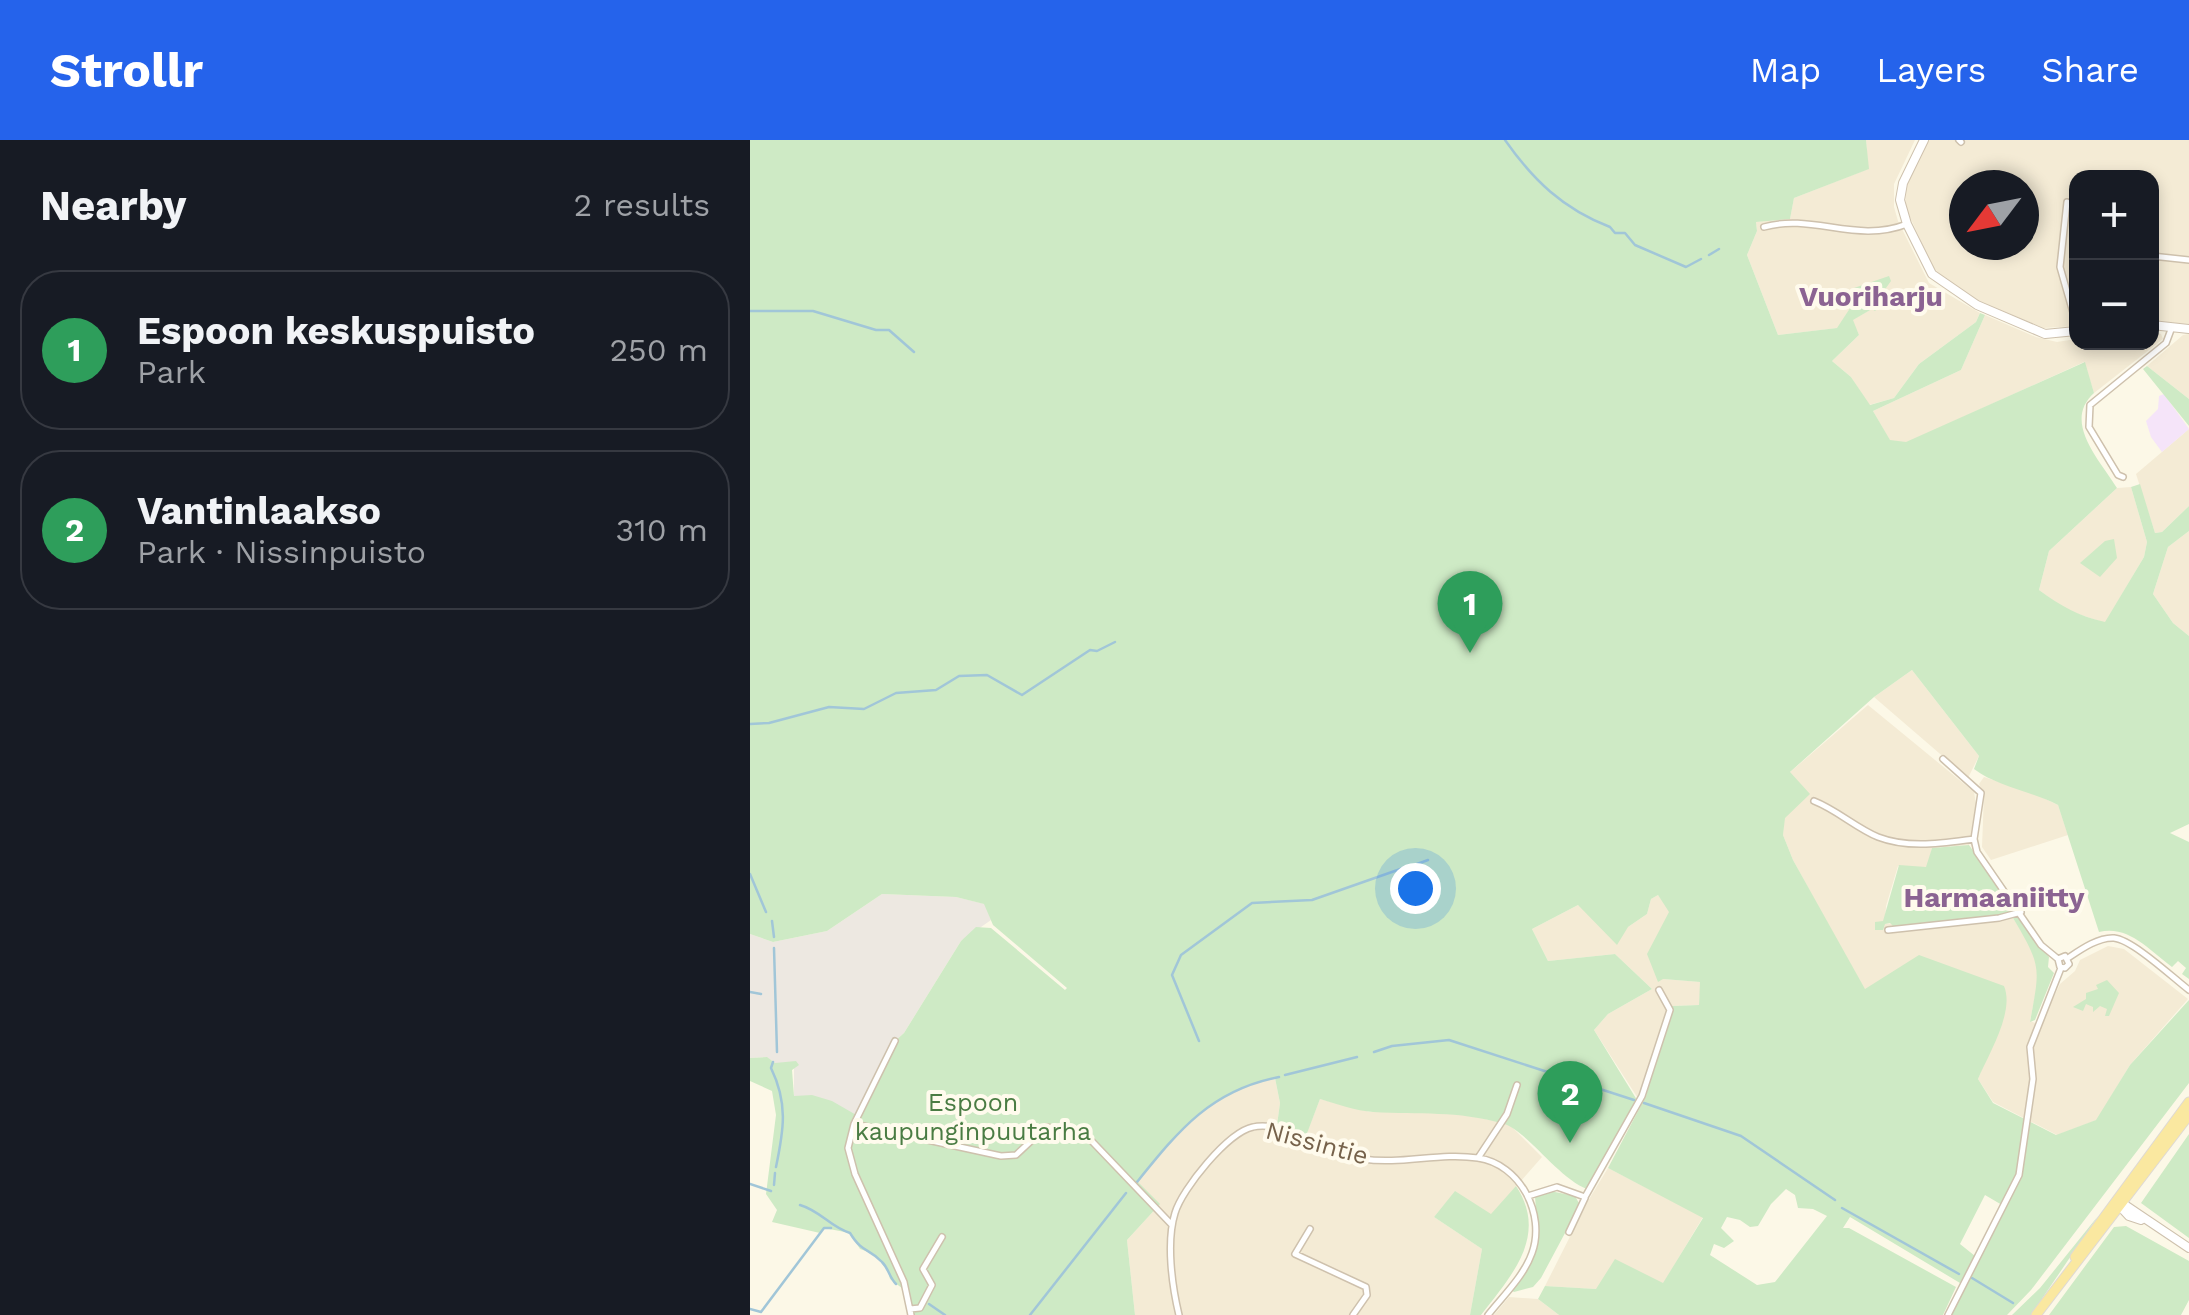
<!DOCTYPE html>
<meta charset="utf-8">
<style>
:root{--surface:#171b24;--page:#242831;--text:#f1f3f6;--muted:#9ea1a6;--line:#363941;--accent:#2563eb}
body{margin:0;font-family:"Work Sans",sans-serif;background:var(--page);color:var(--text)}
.controls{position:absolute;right:30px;top:30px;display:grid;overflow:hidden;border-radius:20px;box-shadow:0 5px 15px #0003}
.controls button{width:90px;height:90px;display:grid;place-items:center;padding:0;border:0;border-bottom:2px solid var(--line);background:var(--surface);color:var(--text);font:50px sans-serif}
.compass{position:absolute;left:1199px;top:30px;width:90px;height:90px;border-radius:50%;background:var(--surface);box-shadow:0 5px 15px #0003;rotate:238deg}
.you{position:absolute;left:665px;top:748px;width:35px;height:35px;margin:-25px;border:8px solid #fff;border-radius:50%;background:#1a73e8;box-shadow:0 0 0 15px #1a73e833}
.badge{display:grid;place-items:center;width:65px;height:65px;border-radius:50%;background:var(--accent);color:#fff;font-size:32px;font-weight:700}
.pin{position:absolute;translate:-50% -82px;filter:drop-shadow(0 2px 5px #0008)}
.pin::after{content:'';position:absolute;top:52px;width:35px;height:30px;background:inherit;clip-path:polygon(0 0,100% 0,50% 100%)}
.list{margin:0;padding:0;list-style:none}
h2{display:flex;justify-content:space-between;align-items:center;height:130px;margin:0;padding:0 40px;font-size:42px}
h2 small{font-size:32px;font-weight:400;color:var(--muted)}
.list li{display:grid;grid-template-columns:65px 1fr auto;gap:30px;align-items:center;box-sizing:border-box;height:160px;margin:0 20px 20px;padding:0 20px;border:2px solid var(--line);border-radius:40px}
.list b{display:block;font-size:38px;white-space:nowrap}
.list p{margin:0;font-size:32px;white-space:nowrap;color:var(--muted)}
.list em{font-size:32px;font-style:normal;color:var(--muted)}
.map{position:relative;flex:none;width:1439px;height:1175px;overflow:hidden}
header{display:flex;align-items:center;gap:60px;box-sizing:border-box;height:140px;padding:0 50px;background:var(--accent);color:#fff}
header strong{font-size:48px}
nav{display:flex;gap:55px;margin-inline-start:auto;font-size:35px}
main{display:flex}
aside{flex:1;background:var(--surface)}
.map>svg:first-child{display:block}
</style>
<header>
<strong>Strollr</strong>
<nav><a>Map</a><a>Layers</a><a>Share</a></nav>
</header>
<main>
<aside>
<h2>Nearby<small>2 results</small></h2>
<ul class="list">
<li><span class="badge" style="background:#2e9e5b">1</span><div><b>Espoon keskuspuisto</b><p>Park</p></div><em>250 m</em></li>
<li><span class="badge" style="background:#2e9e5b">2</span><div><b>Vantinlaakso</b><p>Park · Nissinpuisto</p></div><em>310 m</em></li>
</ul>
</aside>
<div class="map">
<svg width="1439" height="1175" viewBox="0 0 1439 1175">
<rect width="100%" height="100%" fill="#fcf8e7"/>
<path fill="#f4ebd5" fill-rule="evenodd" d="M1116 0H1165L1144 44V67L1148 81 1179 143 1230 173 1226 182 1169 224 1144 258 1119 265 1101 237 1082 221 1109 195 1102 180 1122 169 1106 159 1088 188 1028 195 997 115 1007 91 1006 82 1040 79 1044 58 1118 29Z
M1177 0H1439V184L1402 181V38H1326V186L1293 188 1229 161 1195 140 1182 126 1156 68 1155 47ZM1214 45H1274V105H1214Z
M1235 175 1286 197 1307 202 1326 199V202H1402V191L1411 194 1413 199 1344 253 1334 222 1156 303 1140 301 1123 271 1211 230Z
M1439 194V259L1397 226 1433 195Z
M1439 289V366L1412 392 1405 393 1386 334Z
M1381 347 1397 402 1394 417 1355 483 1316 470 1289 450 1299 411 1367 348Z
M1439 391V496L1423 483 1403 454 1418 407Z
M1162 530 1229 616 1218 638 1124 557Z
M1118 565 1224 652 1226 664 1219 705 1182 708 1177 728 1148 726 1136 766 1135 784 1260 773 1282 809 1290 832 1280 881 1290 885 1310 844 1325 831 1330 820 1358 806 1374 809 1438 859 1380 925 1347 980 1307 995 1243 962 1228 939 1254 873 1115 850 1067 764 1043 720 1033 695 1034 678 1046 665 1039 633Z
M1234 637 1281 652 1308 665 1318 695 1241 720 1232 707 1234 655 1229 644Z
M908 755 920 772 907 800 913 839 951 842 949 865 922 866 896 956 891 963 844 890 858 874 902 849 865 814 798 821 782 789 828 765 878 787 897 774 901 759Z
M525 938 530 963 527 985 556 995 570 959 620 972H702L759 984 792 1017 741 1075 705 1052 684 1077 732 1109 720 1175H385L377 1100 409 1065 387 1042 415 1006 456 968 496 943Z
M858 1028 953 1077 913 1144 846 1149 795 1146 838 1061Z
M759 1157 788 1159 809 1175H744Z"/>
<path fill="#ede8e1" d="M132 754 206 757 235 764 241 780 211 801 154 893 145 901 108 977 56 956 52 958 44 956V926L25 923 16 917 0 918V794L23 802 77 791Z"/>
<path fill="#f5e4f9" d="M1414 254 1439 289 1412 312 1401 297 1396 281 1408 269 1409 256Z"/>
<path fill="#ceeac5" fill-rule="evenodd" d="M0 0H1116L1119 29 1044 58 1040 79 1006 82 1007 91 997 115 1028 195 1087 188 1106 159 1099 154 1104 148 1139 136 1141 141 1136 148 1138 157 1125 171 1122 169 1103 180 1109 195 1082 221 1101 237 1120 265 1144 258 1169 224 1226 182 1230 173 1235 175 1211 230 1123 271 1140 300 1156 302 1335 222 1344 253C1312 282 1350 320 1367 348L1299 411 1289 450C1311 466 1328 476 1355 482L1394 417 1397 402 1381 347 1390 344 1405 393 1412 392 1439 366V391L1418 407 1403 454 1423 483 1439 496V684L1420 693 1439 702V839L1432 834 1436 828 1428 821 1422 827C1399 810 1379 785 1349 792L1308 665C1283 652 1246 646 1224 629L1229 616 1162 530 1124 557 1040 632 1060 654 1035 678 1033 695 1043 720 1115 849 1169 815 1254 846C1265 872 1238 915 1228 939L1243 963 1306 995 1346 980 1380 925 1439 860V943L1281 1150 1257 1175H1200L1252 1065 1235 1055 1210 1104 1225 1116 1210 1143 1100 1077 1093 1088H1099L1206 1147 1193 1175H809L788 1159 795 1146 846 1149 865 1119 913 1143 953 1078 858 1028 896 956 922 866 949 865 950 842 913 839 908 842 897 814 919 772 908 755 901 759 897 774 878 787 867 805 828 765 782 789 798 821 865 814 902 849 858 874 844 890 887 960 837 1049C808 1038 776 990 754 984 706 970 671 975 623 972 606 971 587 964 570 959L556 996 527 985 530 963 525 938C462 950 425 994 388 1042L410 1064 377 1100 385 1175H161L157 1152 140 1139 137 1127 124 1114 110 1109 100 1093 74 1088 70 1093 22 1082 27 1070 16 1054 26 975 22 951 0 941V918L17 917 25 923 46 921 49 925 42 930 44 956 62 955 82 961 108 976 145 901 154 893 211 801 226 787 241 788 315 850 317 848 243 785 234 764 206 757 132 754 77 791 23 802 0 794ZM1036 1049 1045 1055 1048 1068 1063 1069 1077 1076 1025 1142 1007 1145 960 1115 964 1104 974 1108 984 1101 971 1088 977 1077 990 1080 1000 1087 1008 1086 1021 1064Z
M1397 226 1439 259V286L1393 229Z
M1364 399 1367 418 1350 437 1330 423 1355 401Z
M1219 705 1261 764 1260 773 1146 789 1140 783 1135 784 1133 790H1125V782L1133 781 1149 725 1176 727 1182 708Z
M1269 777 1299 817 1298 827 1304 833 1285 880 1280 882C1290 827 1292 827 1263 778Z
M1357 840 1369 853 1359 876H1355L1357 869 1350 866 1343 872V867L1336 864 1333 871 1323 867 1336 859V853L1348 849 1346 845Z
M1439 994V1098L1391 1063Z
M766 1046C799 1096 761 1136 731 1175H720L732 1109 684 1077 705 1051 741 1074Z
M800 1051 825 1056 830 1065 791 1138 783 1147 764 1152 761 1150 784 1113 788 1093 785 1057Z
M1348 1076 1281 1175H1262L1290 1148Z
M1376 1086 1439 1121V1160L1431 1175H1299L1364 1087Z"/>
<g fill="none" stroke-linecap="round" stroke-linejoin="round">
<path stroke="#a1c6d8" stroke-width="2.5" d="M755 0C783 40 813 69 860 87L865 93H875L885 105 936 127 951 119
M959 115 969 109
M0 171H63L126 190H139L164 212
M0 584 19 583 79 567 114 569 146 553 186 550 209 536 237 535 272 555 340 510 347 511 365 502
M667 724 678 720
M0 734 16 772
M22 781 24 797
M24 808 27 912
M0 852 11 854
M449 901 422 835 431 815 502 763 562 760 659 726
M624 912 642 906 699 900 884 960
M23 922 21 928C38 963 34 989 26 1027
M535 935 607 917
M894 963 991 996 1085 1060
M387 1042C429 990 461 950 529 937
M0 1044 21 1051
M24 1045 25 1033
M50 1065C71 1071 80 1087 100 1093 113 1114 118 1107 132 1122 139 1129 139 1137 146 1144
M1092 1068 1209 1134
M1222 1138 1263 1163
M179 1164 195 1175
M0 1169 11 1172 74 1088H81
M280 1175 376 1053"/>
<defs>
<path id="minor" d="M1209 0 1211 2
M1317 62 1310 127 1326 183
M1014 87C1063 73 1106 104 1157 84
M1402 116 1439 120
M1373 337 1368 335 1339 287 1340 265 1416 203 1422 187
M1193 619 1231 653 1224 699 1227 712 1291 805 1308 819 1310 827 1315 828 1319 824 1315 816 1308 819
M1064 661C1087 670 1106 688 1128 697 1159 709 1193 703 1224 699
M1138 790 1249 778 1271 772
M1318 818C1330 810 1348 797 1364 798 1383 800 1422 837 1439 850
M145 901 104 984 98 1008 105 1034 154 1142 161 1175
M104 984 251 1016 266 1015 296 987 335 994 422 1085
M728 1018 757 974 767 945
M778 1056 807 1047 835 1057 892 956 920 870 909 850
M560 1089 545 1114 616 1147 617 1155 603 1175
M819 1092 835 1058
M160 1169 170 1168 182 1145 173 1129 192 1097
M429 1175C422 1146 416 1102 425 1073 432 1049 478 992 503 987 510 985 519 986 526 987 554 998 584 1014 613 1019 651 1025 690 1012 728 1018 770 1024 796 1074 782 1113 774 1136 753 1156 738 1175
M1198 1175 1269 1035 1283 939 1280 907 1311 828"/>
<path id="tertiary" d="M1174 0 1153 43 1150 60 1157 84 1182 134 1227 165 1295 194 1326 191
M1402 185 1439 189
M1369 1061 1439 1108
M1367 1063 1379 1076 1391 1080"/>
<path id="primary" d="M1325 1117 1439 962
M1286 1175 1439 975"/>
</defs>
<use href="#minor" stroke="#cec1ad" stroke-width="8"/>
<use href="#tertiary" stroke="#cec1ad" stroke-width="10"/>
<use href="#primary" stroke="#ded9d4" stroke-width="11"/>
<use href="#minor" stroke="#fff" stroke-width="5"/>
<use href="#tertiary" stroke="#fff" stroke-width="8"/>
<use href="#primary" stroke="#fae8a0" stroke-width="9"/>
</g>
<g text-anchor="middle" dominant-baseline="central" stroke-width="8" stroke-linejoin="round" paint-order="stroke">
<g font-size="25" fill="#4a7c43" stroke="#fffbed">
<text x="223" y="962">Espoon<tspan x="223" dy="29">kaupunginpuutarha</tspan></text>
</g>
<g font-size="25" fill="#76624b" stroke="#fffbed">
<text transform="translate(567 1003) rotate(15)">Nissintie</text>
</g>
<g font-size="28" font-weight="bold" fill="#8b6392" stroke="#fffbed">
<text x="1121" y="156">Vuoriharju</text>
<text x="1244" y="757">Harmaaniitty</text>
</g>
</g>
</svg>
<div class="controls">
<button>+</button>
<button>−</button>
</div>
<svg class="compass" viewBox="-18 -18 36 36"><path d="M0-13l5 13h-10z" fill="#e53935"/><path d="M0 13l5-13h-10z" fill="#9ea1a6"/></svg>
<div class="you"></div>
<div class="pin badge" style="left:720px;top:513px;background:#2e9e5b">1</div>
<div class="pin badge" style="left:820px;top:1003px;background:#2e9e5b">2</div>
</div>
</main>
